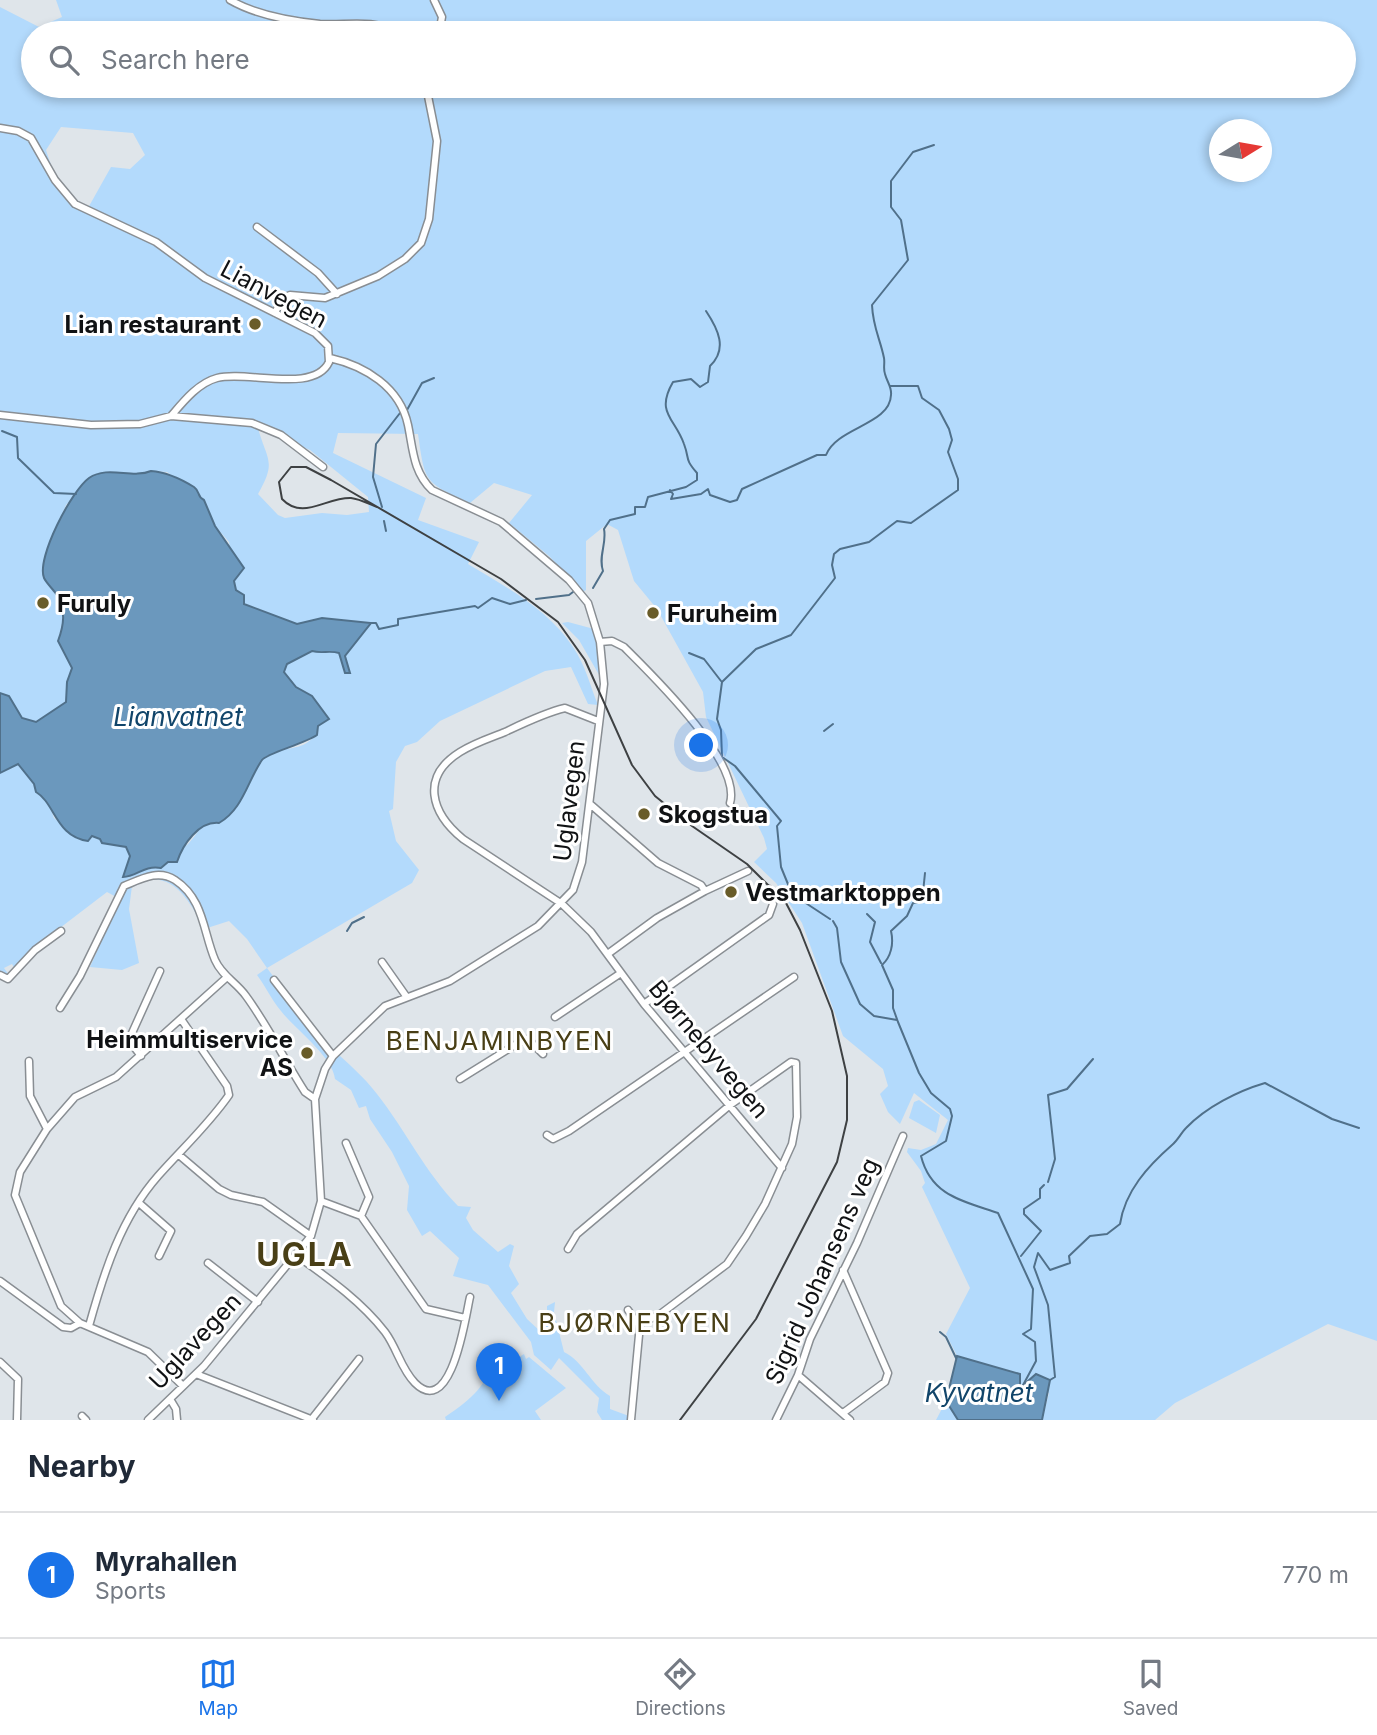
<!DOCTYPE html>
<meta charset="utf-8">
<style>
:root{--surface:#fff;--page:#f2f2f3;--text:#1f2937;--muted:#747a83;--line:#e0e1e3;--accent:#1a73e8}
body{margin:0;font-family:Inter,sans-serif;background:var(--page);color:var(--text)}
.compass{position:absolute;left:1209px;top:119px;width:63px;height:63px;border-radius:50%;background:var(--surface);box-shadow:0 4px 10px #0003;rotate:79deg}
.you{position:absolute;left:702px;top:746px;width:24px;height:24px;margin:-18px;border:5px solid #fff;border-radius:50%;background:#1a73e8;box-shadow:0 0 0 10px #1a73e833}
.badge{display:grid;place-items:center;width:46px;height:46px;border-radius:50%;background:var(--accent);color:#fff;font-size:23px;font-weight:700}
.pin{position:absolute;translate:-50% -58px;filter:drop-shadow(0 2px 4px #0008)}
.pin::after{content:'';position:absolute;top:37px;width:24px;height:21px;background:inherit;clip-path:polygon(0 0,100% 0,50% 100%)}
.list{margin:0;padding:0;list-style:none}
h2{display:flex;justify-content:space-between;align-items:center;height:91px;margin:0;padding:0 28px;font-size:30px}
h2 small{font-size:23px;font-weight:400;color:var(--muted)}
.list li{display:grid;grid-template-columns:46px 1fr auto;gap:21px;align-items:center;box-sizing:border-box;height:126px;padding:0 28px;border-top:2px solid var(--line)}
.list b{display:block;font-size:26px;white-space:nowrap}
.list p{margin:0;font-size:23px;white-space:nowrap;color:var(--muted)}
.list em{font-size:23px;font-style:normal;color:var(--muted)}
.icon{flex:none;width:38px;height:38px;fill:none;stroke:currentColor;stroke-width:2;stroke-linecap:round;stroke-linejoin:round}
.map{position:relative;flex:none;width:1377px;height:1420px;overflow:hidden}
.search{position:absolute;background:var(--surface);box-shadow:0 4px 10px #0003;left:21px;right:21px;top:21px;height:77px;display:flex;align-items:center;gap:18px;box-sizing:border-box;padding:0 24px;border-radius:38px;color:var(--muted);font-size:26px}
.sheet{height:217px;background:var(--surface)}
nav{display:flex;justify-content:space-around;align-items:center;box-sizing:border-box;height:98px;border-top:2px solid var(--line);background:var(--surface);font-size:19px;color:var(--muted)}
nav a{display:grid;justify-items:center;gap:4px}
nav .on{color:var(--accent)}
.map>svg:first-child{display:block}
</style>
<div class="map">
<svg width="1377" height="1420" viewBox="0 0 1377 1420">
<rect width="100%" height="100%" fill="#dfe5ea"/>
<path fill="#b3dafc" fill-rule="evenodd" d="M56 0H1377V1341L1328 1324 1175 1403 1155 1420H1042L1049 1393 1020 1388 1021 1377 1015 1372 957 1356 946 1334 970 1288 922 1187 925 1183 921 1171 907 1152 908 1148 921 1150 936 1144 948 1120 914 1093 900 1124 888 1112 880 1094 888 1086 883 1069 843 1036 802 923 776 883 754 862 767 849 764 838 706 717 703 692 657 609 634 581 618 530 607 524 586 541V590L583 592 549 556 509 523 532 495 494 483 470 503C424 482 425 483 418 434L338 433 333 453 426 498 418 520 479 542 468 564C506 587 548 609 573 647 586 666 590 686 598 705L588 704 571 667 545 671 440 721 417 742 405 746 396 762 393 809 389 811 396 841 419 870 412 883 267 968C287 994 307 1027 331 1048 347 1062 364 1077 377 1094 406 1131 425 1172 458 1206L471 1207 466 1218 473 1230 498 1252 510 1244 514 1246 509 1266 519 1284 511 1293 527 1319 541 1332 547 1321V1306L555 1302 554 1312 564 1352C584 1362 591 1385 610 1396V1409L629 1416V1420H602L597 1412 599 1398 559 1358 551 1370 534 1355 531 1342 488 1285 453 1276 459 1258 430 1231 422 1236 407 1210 409 1186 392 1152 370 1119 366 1106 359 1108 351 1090 335 1079C333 1057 295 1029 281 1011 271 999 266 987 257 975L267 968 247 939 229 921 204 929C189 899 170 865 132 886L129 909 139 963 122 970 90 967 120 899 107 892 52 934 15 969 12 964 4 968 9 975 0 974V773L18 764 34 784 36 792 48 801 54 818 80 840 92 836 100 838 102 843 126 847 130 856 129 877 144 867 161 868C170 860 179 852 188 844 199 833 200 821 219 822 243 809 247 782 262 760 270 749 291 750 303 745 308 743 312 738 317 735L312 696 296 687 284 672 287 664 312 651C322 654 329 650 339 653L345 673V656L370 623 322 618 297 624 243 603 244 595 236 590 229 542 215 526 204 500 167 472 151 471 141 475 117 472 76 494 66 505 46 553 44 578 58 597 64 616 58 641 73 668 67 682 66 702 36 722 22 718 9 696 0 693V7L39 27 62 17ZM33 33H1344V86H33ZM61 127 133 133 145 155 130 169 111 167 88 208C64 195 54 176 46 150ZM1220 130H1262V172H1220ZM258 428 310 450 368 497 369 512 347 515 322 513 285 518 278 515 258 494C277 461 267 461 258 428Z
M568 622 594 629 602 680 579 640 562 623Z
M919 1100 940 1115 936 1133 909 1118 914 1102Z
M505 1344 516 1359 524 1354 526 1359 529 1357 566 1388 535 1411 541 1420H446L445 1417C473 1398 486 1387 496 1353L502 1355Z
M946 1401 959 1420H936Z"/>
<path fill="#6b98bd" stroke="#50708a" stroke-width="2" d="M151 471C167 472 181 479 194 487 201 492 196 496 204 500L215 526 244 568 234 581 236 590 244 595V604L297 624 322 618 371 623 345 656 350 673H345L339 653C329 650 322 654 312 651L287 664 284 672 296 687 312 696 329 719 318 726 317 735C304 744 267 753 262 760 247 782 243 809 219 823 199 821 183 844 177 862H168L161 868C143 865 137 877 123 877L130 856 126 847 102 843 100 839 92 836 88 841C56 837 55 803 36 792L34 784 18 764 0 773V693L9 696 22 718 36 722 66 702 67 682 72 668 58 641C64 625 66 611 57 595 53 589 47 584 44 578 36 558 72 490 89 478 108 465 132 479 151 471Z
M957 1356 1020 1374V1388L1036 1374 1050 1380 1042 1420H958L946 1401Z"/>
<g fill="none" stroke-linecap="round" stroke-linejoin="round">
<path stroke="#50708a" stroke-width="2" d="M407 410 422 383 434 378
M2 431 17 437 18 458 54 493 76 494
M670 490 673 494 671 499 701 494 708 489 710 495 730 502 737 500 742 489 817 455H826C837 427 890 425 891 395 892 387 887 382 885 374 883 369 885 363 884 358 880 338 873 328 872 305L908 260 901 220 891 207V181L913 152 934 145
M382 507 373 477 376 444 400 413
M384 521 386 531
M593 588 603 571C598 556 607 544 604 529L610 520 635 514V507H645L648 497 686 487 697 480V473C684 458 690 460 684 444 675 418 655 413 673 382L691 379 700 387 708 382 710 366C728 349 718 329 706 311
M536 599 569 595 573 592
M371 623H376L379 629 398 625V619L475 606 478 608 492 598 510 604 526 600
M689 653 704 659 721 681
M824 731 833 724
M925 873 922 902 913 903 907 916 891 931C894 944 891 957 882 965L893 990V1008L898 1022 919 1073 931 1093 950 1109 952 1116 946 1141 921 1156C931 1196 963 1201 998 1213L1033 1289 1031 1329 1023 1334 1035 1342 1036 1361 1022 1387
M867 914 875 922 870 942 881 963
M830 919 792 894 781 867 777 826 781 821 735 766 722 757 721 730 717 719 722 682 756 649 791 635 835 578 832 565 834 554 840 549 869 542 897 521 911 523 958 490V479L948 452 952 440 949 429 939 410 922 398 918 386H890
M833 921 837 928 841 962 860 1004 874 1016 897 1020
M347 931 352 923 364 917
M1048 1182 1055 1159 1048 1095 1067 1089 1093 1059
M1021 1256 1041 1231 1024 1214V1209L1040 1198V1189L1044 1185
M940 1332 946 1337 956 1358
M1050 1380 1055 1377 1048 1305 1034 1267 1038 1253 1050 1270 1070 1263 1069 1256 1090 1236 1107 1234 1120 1224C1125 1191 1148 1166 1172 1145 1178 1140 1181 1133 1186 1128 1206 1107 1238 1091 1265 1083L1332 1119 1359 1128"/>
<defs>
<path id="minor" d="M230 0C256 15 290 21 320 24 346 26 373 18 395 33
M434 0 442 17 439 33
M0 128 18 131 31 138 55 180 75 204 156 242 205 278 315 333 328 346 329 362C314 394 247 370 217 378 198 383 183 402 171 416
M257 227 318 273 337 294
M275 313 282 299 290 295 325 298 378 276 405 259 421 243 429 219 437 141 426 86
M330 358C365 366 400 387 408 425 413 449 413 472 432 490L501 522 569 580 588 603 600 642
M0 415 91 425 140 424 171 416 252 423 281 435 323 467
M598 721 565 708C544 713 524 723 505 732 490 738 474 743 460 752 420 777 431 813 463 839L562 904 591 932 644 1004 782 1168
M590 804 658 863 701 885 705 891 748 871
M609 953 657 918 705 891
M382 962 406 996
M0 975 8 979 35 950 61 931
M274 980 333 1056
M644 1004 769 915 773 904 769 889
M60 1008 80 976 124 886C141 879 158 869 175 880 204 899 203 932 215 960 222 976 236 982 246 996 268 1026 285 1061 305 1092L315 1099
M555 1017 621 973
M141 1056 134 1047 132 1033 160 971
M29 1061 30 1096 47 1129 20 1172 15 1195 61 1306 80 1323 148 1352 183 1386
M460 1079 523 1040 528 1039 543 1054
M47 1129 75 1097 116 1077 226 978
M547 1135 553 1139 569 1131 794 977
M346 1143 369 1197 361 1216
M179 1155 219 1189 231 1195 263 1202 311 1236
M321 1201 361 1216 426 1309 465 1318
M139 1203 171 1231 159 1256
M568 1249 577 1234 730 1105 791 1062 796 1063 797 1117 792 1144 765 1204 746 1236 727 1264 659 1315 638 1324
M296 1255C328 1278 361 1301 385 1332 397 1348 401 1369 415 1383 452 1420 466 1313 470 1297
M208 1263 258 1302
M0 1281 63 1327 71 1328 80 1323
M628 1310 638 1324 639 1335 631 1420
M89 1326C104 1272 121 1218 158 1176 182 1149 209 1124 229 1095L227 1086 181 1019
M0 1362 18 1379 17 1420
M196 1374 313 1420
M798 1375 850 1420
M170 1399 176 1409 177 1420
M843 1413 885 1382 888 1373 843 1270
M82 1416 86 1420
M148 1420 204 1366 311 1236 321 1201 315 1099 325 1069 333 1056 385 1006 450 981 538 926 573 890 582 862 604 684 600 642 612 641 624 647C652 675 742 762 730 803
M311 1420 359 1359
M776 1420 798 1375 810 1339 857 1243 903 1136"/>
</defs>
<use href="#minor" stroke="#898e93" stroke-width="9"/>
<use href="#minor" stroke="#fff" stroke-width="6"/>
<path stroke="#3e4143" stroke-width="2" d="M377 507C369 504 360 499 351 498 326 497 303 521 282 499L279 482 291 467H306L331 480 501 579 558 622 585 660 632 765 655 796 692 826 747 864 786 903 800 930 832 1011 847 1076V1120L837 1162 756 1319 680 1420"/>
</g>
<g fill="#695c29" stroke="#fff" stroke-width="2.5">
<circle cx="255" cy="324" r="7"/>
<circle cx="43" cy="603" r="7"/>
<circle cx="653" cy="613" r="7"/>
<circle cx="644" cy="814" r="7"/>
<circle cx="731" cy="892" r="7"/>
<circle cx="307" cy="1053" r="7"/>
</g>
<g text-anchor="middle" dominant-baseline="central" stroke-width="6" stroke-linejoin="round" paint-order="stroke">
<g font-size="24" fill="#101214" stroke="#fff">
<text transform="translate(274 294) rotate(28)">Lianvegen</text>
<text transform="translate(569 801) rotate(-83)">Uglavegen</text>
<text transform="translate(709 1049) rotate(50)">Bjørnebyvegen</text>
<text transform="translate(822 1271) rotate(-66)">Sigrid Johansens veg</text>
<text transform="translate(195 1341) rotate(-47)">Uglavegen</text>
</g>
<g font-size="24" font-weight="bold" fill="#101214" stroke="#fff" text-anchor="start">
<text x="241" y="324" text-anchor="end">Lian restaurant</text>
<text x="57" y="603">Furuly</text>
<text x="667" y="613">Furuheim</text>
<text x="658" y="814">Skogstua</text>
<text x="745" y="892">Vestmarktoppen</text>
<text x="293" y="1039" text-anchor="end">Heimmultiservice<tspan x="293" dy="28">AS</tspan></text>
</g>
<g font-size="26" font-style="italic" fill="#11456a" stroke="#fff">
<text x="178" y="716">Lianvatnet</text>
<text x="979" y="1392">Kyvatnet</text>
</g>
<g font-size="26" letter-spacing="2" fill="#493f16" stroke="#fff">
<text x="500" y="1040">BENJAMINBYEN</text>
<text x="635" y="1322">BJØRNEBYEN</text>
</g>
<g font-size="32" font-weight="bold" letter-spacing="2" fill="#493f16" stroke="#fff">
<text x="305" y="1254">UGLA</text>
</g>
</g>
</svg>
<svg class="compass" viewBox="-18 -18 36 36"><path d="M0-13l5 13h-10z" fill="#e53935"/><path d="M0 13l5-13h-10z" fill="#747a83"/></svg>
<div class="you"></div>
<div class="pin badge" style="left:499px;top:1401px">1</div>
<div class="search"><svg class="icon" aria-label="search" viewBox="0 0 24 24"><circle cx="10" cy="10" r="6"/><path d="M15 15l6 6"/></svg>Search here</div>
</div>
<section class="sheet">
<h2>Nearby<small></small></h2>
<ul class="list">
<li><span class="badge">1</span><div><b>Myrahallen</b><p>Sports</p></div><em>770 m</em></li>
</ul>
</section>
<nav>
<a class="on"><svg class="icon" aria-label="map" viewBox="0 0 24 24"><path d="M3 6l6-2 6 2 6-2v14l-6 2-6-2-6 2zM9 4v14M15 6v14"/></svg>Map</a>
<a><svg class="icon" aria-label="directions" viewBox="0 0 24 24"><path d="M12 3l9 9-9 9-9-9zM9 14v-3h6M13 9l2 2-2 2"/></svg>Directions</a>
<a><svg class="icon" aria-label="saved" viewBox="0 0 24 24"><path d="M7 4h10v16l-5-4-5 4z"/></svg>Saved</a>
</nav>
